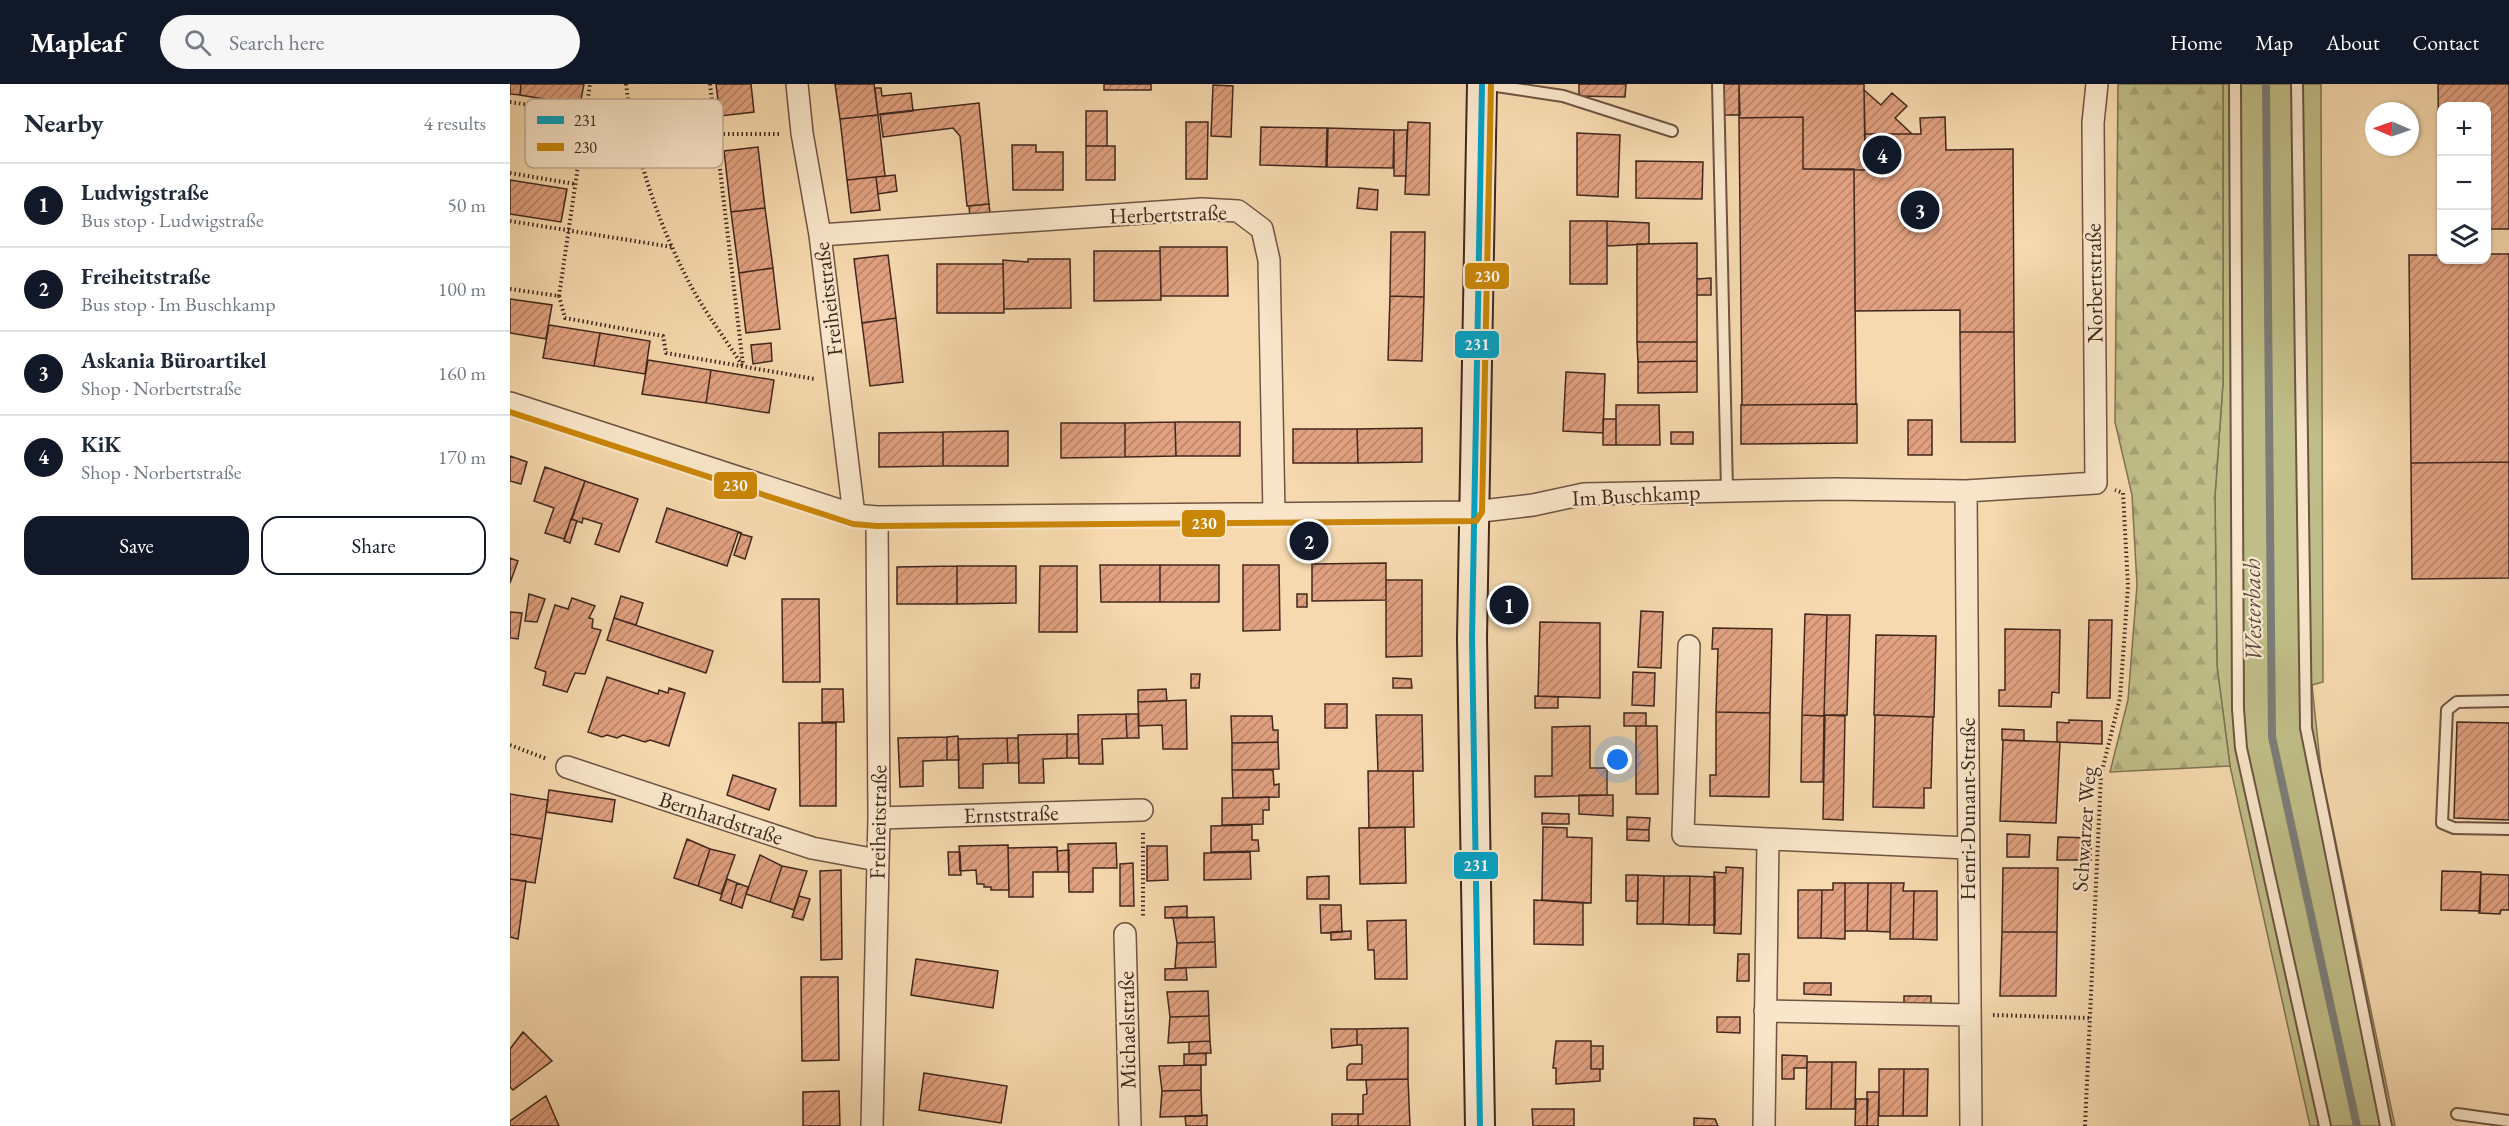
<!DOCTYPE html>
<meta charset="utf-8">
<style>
:root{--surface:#fff;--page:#f6f6f7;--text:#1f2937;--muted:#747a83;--line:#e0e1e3;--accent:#111827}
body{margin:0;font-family:"EB Garamond",serif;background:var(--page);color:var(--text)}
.controls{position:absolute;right:18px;top:18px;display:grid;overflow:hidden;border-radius:12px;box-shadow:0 2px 4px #0004}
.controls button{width:54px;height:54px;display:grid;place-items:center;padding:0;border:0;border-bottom:2px solid var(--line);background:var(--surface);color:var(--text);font:30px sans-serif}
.compass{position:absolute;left:1855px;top:18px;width:54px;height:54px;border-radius:50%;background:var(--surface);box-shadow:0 2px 4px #0004;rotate:272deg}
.you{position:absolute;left:1108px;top:676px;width:21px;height:21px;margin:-15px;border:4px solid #fff;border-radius:50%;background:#1a73e8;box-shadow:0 0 0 9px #1a73e833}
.badge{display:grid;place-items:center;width:39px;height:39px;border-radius:50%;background:var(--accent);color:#fff;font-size:20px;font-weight:700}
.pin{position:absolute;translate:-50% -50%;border:3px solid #fff;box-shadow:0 2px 6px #0006}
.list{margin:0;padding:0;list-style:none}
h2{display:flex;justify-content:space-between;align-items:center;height:78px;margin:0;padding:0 24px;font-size:26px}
h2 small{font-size:20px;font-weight:400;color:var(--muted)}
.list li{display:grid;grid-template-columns:39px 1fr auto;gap:18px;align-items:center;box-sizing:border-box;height:84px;padding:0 24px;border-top:2px solid var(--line)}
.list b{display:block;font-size:22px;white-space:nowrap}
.list p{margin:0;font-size:20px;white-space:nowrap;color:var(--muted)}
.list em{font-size:20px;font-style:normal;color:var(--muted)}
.actions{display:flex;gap:12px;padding:18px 24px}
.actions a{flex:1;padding:14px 0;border:2px solid var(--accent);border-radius:18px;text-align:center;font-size:21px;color:var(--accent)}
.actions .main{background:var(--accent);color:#fff}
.icon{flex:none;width:33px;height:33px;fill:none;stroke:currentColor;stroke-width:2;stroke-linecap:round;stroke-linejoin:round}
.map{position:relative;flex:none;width:1999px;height:1042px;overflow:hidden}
header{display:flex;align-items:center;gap:36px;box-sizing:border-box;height:84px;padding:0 30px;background:var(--accent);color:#fff}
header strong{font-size:28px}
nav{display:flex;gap:33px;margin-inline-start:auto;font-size:21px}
.search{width:420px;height:54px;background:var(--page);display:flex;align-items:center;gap:15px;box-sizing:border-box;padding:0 21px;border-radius:33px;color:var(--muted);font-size:22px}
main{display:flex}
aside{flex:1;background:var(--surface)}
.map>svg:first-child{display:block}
</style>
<header>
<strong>Mapleaf</strong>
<div class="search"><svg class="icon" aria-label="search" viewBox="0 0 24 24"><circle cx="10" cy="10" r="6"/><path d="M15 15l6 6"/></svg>Search here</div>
<nav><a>Home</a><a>Map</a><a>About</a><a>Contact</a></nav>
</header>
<main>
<aside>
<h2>Nearby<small>4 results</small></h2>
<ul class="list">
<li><span class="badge">1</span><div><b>Ludwigstraße</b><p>Bus stop · Ludwigstraße</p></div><em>50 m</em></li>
<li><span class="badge">2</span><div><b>Freiheitstraße</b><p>Bus stop · Im Buschkamp</p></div><em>100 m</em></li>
<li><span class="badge">3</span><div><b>Askania Büroartikel</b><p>Shop · Norbertstraße</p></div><em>160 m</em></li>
<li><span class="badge">4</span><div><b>KiK</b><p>Shop · Norbertstraße</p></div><em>170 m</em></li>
</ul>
<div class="actions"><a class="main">Save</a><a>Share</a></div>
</aside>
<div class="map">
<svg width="1999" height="1042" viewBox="0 0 1999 1042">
<defs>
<pattern id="forest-firs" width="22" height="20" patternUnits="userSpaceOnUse" patternTransform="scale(1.5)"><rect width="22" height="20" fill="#c0be88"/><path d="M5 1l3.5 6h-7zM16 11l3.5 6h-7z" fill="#a6a375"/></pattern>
<pattern id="building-hatch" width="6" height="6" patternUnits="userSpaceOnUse" patternTransform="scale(1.5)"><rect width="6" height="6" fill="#e1a180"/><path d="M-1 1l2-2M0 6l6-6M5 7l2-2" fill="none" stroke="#b88368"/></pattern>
</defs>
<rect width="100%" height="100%" fill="#f6d9ae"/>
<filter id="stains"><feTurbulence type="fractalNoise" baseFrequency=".00333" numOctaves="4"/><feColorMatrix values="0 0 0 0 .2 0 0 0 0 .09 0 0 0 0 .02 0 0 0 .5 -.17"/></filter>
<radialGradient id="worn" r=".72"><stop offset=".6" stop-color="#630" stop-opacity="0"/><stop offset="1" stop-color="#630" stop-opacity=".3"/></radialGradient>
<path fill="#c0be88" stroke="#807252" stroke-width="1.5" d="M1713 0H1811L1813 598 1802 601 1811 687 1885 1042H1800L1720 682 1707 582 1705 412 1713 299Z"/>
<path fill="url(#forest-firs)" stroke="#807252" stroke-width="1.5" d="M1608 0H1713V299L1705 412 1707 582 1720 682 1600 688 1618 616 1627 501 1622 411 1605 338Z"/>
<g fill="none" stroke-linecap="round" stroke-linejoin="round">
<path stroke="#7c7d79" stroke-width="8" d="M1756 0 1762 653 1847 1042"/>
</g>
<path fill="url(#building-hatch)" stroke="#41271d" stroke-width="1.5" d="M0 0H11L10 11 0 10Z
M11 0H74L70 21 10 11Z
M206 0H241L244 28 210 32Z
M325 0H364L368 31 330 35Z
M594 0H641V6H594Z
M1069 0H1116L1115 13 1069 12Z
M1212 0H1229L1230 31H1213Z
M1229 0H1354L1355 86 1293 85V33L1229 34Z
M1928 0H1999V145H1976V22H1932L1930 145Z
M703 1 723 2 721 53 701 52Z
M365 4H371L372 12 401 9 403 27 368 31Z
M1354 6 1371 21 1382 9 1397 22 1385 34 1402 50H1355Z
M469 19 479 120 457 122 450 52 443 44 373 53 370 30Z
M576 27H597V62H576Z
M368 31 375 92 337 96 330 35Z
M1293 33V85H1344L1346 320 1232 321 1229 34Z
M1435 33 1436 66 1503 65 1504 248H1450V226L1345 227 1344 86H1355V50H1411L1410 34Z
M676 38H698L697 95H676Z
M898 38 920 39 919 111 895 110Z
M751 43 817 44 816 83 750 81Z
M818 44 884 46 883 84 817 83Z
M884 46H897L896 92H884Z
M1067 49 1110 51 1108 113 1067 111Z
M502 61H526V68H553V106H503Z
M576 62H605V96H576Z
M248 63 255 124 221 128 214 67Z
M1126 77 1193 78 1192 115 1126 114Z
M385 91 387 107 368 110 366 93Z
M366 93 370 126 341 129 337 96Z
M0 96 57 105 51 138 0 130Z
M849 104 868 106 867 126 847 124Z
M479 120 480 129 460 133 459 122Z
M255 124 263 184 229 189 221 128Z
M1060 137H1097V200H1060Z
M1097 137 1139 139V160L1097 162Z
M881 148H915L914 213 880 212Z
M1187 159V258H1127V160Z
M650 163H717L718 212H651Z
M584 167H650L651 216 584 217Z
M1976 170H1999V378L1901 379 1899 171H1932V176H1976Z
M378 171 386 234 352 239 344 175Z
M518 175H560L561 224 494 225 493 176 518 178Z
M427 180H493L494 229H427Z
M263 184 270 245 236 249 229 189Z
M1201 194V211H1187V195Z
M880 212 914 213 912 277 878 276Z
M0 215 42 221 36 255 0 249Z
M386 234 393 298 360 302 352 239Z
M39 241 90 249 84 282 33 274Z
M1450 248H1504L1505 358H1451Z
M90 249 140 257 135 290 84 282Z
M1127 258H1187V277L1128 278Z
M261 259 262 277 243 280 241 261Z
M138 276 201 286 196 319 132 310Z
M1187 277V308L1128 309V278Z
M201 286 264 296 259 329 196 319Z
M1056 288 1095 290 1093 349 1053 347Z
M1347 320V359L1231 360V321Z
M1106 321H1149L1150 361H1106Z
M1093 335H1106V361H1093Z
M1398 336H1422V371H1398Z
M665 338 666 372 615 373V339Z
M665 338H730V372H666Z
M551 339H615V373L551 374Z
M912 344V378L848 379 847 345Z
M783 345H847L848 379H783Z
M498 347V382H433V348Z
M433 348V382L369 383V349Z
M1161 348H1183V360H1161Z
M0 372 17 378 11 400 0 397Z
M1999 378V494L1902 495 1901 379Z
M35 383 75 397 54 455 35 449 44 424 24 417Z
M75 397 128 415 109 468 85 460 92 440 73 434 72 439 62 435Z
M157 424 232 449H228L217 482 146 458Z
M61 435 67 437 60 459 54 457Z
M231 450 242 453 235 475 224 471Z
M0 474 8 477 0 499Z
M876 479V516L802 517V480Z
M590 481H650V518H591Z
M650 481H709V518H650Z
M733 481H769L770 546 733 547Z
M447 482V520H387V483Z
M447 482H506V519L447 520Z
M530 482H567V548H529Z
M876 496H912V572L876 573Z
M19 510 35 515 27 538 15 537Z
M787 510H797V523H787Z
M111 512 133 519 126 541 104 534Z
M62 514 85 522 79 534 83 535 82 544 91 546 75 590 65 589 57 608 33 601 36 588 25 584 45 521 58 525Z
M272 515H309L310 598H273Z
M1131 527 1153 528 1151 584 1128 583Z
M0 528 12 529 8 555 0 554Z
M1295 530 1317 531 1314 632 1292 631Z
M1317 531H1340L1337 631H1314Z
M104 534 203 567 196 589 97 556Z
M1579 536H1602L1600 614H1577Z
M1030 538 1090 539V614L1028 612Z
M1203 544 1262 545 1260 629 1206 628 1208 565H1202Z
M1495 545 1550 546 1549 609 1542 608 1541 623 1489 622V606H1495Z
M1366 551 1426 552 1424 633 1364 631Z
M1123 588 1145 589 1144 622 1122 621Z
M681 590H690L689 604H681Z
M97 593 148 610 149 606 158 609 159 604 175 609 159 662 140 656 135 658 113 651 107 654 97 651 92 653 78 648Z
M883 594 901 595 902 604H883Z
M312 605H333L334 638H312Z
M656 605 657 617 628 618V606Z
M1025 612 1048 613V624H1025Z
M676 616 677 665H653L652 641 629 642 628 618Z
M815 620H837V644H815Z
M1206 628 1260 629 1259 713 1200 712V691H1206Z
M1114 629H1136V642H1114Z
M616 630H628L629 654H617Z
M616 630 617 654 592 655 593 680H569L568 631Z
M866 631H912L913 687H868Z
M1292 631 1314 632 1313 698H1291Z
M1315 631 1335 632 1333 736 1313 735Z
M1365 631 1423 633 1421 704H1414V724L1363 723Z
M721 632H762L763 646H768V658L722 659Z
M1559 636 1592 637V660L1547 658V638L1559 639Z
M1947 638 1999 639V736L1944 734Z
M289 639H326V722H290Z
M1080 642V684H1097V711L1025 713V692H1042V643Z
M1126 642H1147L1148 710H1126Z
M1492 645 1514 646V657L1492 656Z
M557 650H568L569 674H557Z
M557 650V674L533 675 534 699H509L508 651Z
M448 652 449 676H437V653Z
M437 653V676L413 677V702L390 703 388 654Z
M497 654H508L509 679H498Z
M497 654 498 679 473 680V704H449L448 655Z
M1493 656 1550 658 1546 739 1490 737Z
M768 658 769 685 722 686V659Z
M722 686H763L764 701 769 700V713L723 714Z
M858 687H903L904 743 859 744Z
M223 691 266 705 259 726 217 711Z
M39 706 105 716 102 738 36 728Z
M0 710 38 716 32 755 0 750Z
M1069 711H1103V732L1069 730Z
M759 713V726H753V740L712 741V714Z
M1032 729 1059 730V740H1032Z
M1117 733 1140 734 1139 746 1117 745Z
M742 741V756H748L749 767 701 768V742Z
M895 743 896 799 850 800 849 744Z
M1033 743 1057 744V753L1082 754 1081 819 1032 816Z
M1117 745 1139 746V757L1117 756Z
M0 750 32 755 25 799 0 795Z
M1497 750 1520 751 1519 773H1497Z
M1548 753 1581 754V776H1547Z
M177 755 200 765 188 802 164 794Z
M606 759 607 784H583V808H559L558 760Z
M498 761 499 806H481V803H474V800H467L466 786 450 787 449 762Z
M637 762H657L658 796 637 797Z
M547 763 548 788H523V813H499L498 764Z
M200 765 225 771 211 810 188 802Z
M559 766V788H548L547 767Z
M438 768H450L451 791H439Z
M740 768 741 795 694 796V769Z
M250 771 272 782 260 818 236 810Z
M623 779 624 822H610V780Z
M272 782 297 787 284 826 260 818Z
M1216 783 1233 784 1231 850 1204 849V788L1216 789Z
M1493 784H1548L1547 848H1492Z
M331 786 332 875 311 876 310 787Z
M1932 787 1971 788 1970 827 1931 826Z
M1971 790 1999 791V826H1991L1990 830 1969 829Z
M1116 791H1128V817H1116Z
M1128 791 1154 792 1153 840H1127Z
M819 792V815H797V793Z
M1154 792H1180L1179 841 1153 840Z
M1180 792 1205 793V841H1179Z
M0 795 16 797 8 855 0 853Z
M217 795 227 799 221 820 210 816Z
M227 799 238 803 232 824 221 820Z
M1323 799H1335V855L1311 854 1312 806H1323Z
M1335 799H1358L1357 847H1335Z
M1358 799H1381L1380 848 1357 847Z
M1381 799H1394L1393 807H1404L1403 855H1380Z
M1288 806H1312L1311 854H1288Z
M1404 807H1427V856L1403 855Z
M289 812 300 815 293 836 282 833Z
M1024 816 1073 819V861L1024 860Z
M810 821H831L832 848 811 849Z
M677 822V833L655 834V823Z
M704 833 705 858 667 859 663 834Z
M896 836 897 895H865L864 866H858L857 837Z
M841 847V855L821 856V848Z
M1492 848H1547L1546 912H1490Z
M705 858 706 883 665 884 667 859Z
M1228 870H1239V897H1227Z
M406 875 488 887 483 924 401 911Z
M676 884 677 896H655V885Z
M291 893H328L329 976 292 977Z
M1294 899H1321V911L1294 910Z
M698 907 699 932 660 933 657 908Z
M1394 912H1421V924L1394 923Z
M699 932 700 957 658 959 660 933Z
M1207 933H1230V949L1207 948Z
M898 944V995L837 996V983L840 980H852V961H847V945Z
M821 945H847V961L822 964Z
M13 948 42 977 3 1006 0 1003V965Z
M700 957 701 969 679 970V958Z
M1046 957H1081V985H1090V997L1046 1000V984H1043Z
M1081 962H1093V985H1081Z
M696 969V981H674V970Z
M1272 971 1297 972V984H1284V995H1272Z
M1297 978H1322L1321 1025H1296Z
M1322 978H1346L1345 1025H1321Z
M691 981V1006L652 1007 649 982Z
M1369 985H1394L1393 1032H1369Z
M1394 985H1418L1417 1032H1393Z
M414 989 497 1002 491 1039 409 1026Z
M898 995 900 1042H848V1030H853V1011L857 1010 856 996Z
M691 1006 692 1032 650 1033 652 1007Z
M329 1007 330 1042H293V1008Z
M1357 1008H1369L1368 1042H1357Z
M36 1012 49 1042H0V1037Z
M1346 1015H1358L1357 1042H1345Z
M1022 1025H1064V1042H1023Z
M822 1030H848V1042H822Z
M697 1031V1042H676L675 1032Z
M1184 1034 1205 1035 1208 1042H1184Z"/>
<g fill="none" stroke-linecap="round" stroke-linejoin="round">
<defs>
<path id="lane" d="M973 0 1053 12 1162 47
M1208 0 1217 407
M1725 0 1728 625 1731 664 1815 1042
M1787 0 1796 644 1876 1042
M1999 617 1947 618 1937 626 1932 739 1944 744 1999 745
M1947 1030 1999 1037"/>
<path id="street" d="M287 0 292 49 310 151 344 431
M310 151 692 125 728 127 752 145 759 176 764 429
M0 319 344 431 367 433 963 428 1023 421 1074 410 1324 405 1456 407 1586 399 1583 39 1587 0
M1456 407 1461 1042
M1179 562 1173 751 1457 764
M57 683 302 764 367 776
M369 734 632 726
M615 850 620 1042
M1255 927 1459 931
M362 1042 369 734 367 433
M1254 1042 1258 755"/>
<path id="secondary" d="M970 1042 962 554 972 0"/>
</defs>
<use href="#lane" stroke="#6e5441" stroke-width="14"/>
<use href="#street" stroke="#6e5441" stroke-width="24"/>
<use href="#secondary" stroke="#41271d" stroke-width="32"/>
<path stroke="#41271d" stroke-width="4" stroke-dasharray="1.5 3" stroke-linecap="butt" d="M116 0C125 73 148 140 182 204 197 231 216 256 232 281
M200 0 233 281
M0 18 205 50H270
M0 89 65 100
M0 137 162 163
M0 205 49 212 55 234 153 252 156 269 305 295
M49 212 80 0
M0 661 37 675
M633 749V834
M1483 931 1579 934
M1575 1042 1591 691 1610 614 1618 502 1613 409 1605 406"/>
<use href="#lane" stroke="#f9e6ca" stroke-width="10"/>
<use href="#street" stroke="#f9e6ca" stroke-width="21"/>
<use href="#secondary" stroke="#f9e6ca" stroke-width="28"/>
<defs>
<path id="bus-1" d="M970 1042 962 554 972 0"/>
<path id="bus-2" d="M0 328 343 440 367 442 966 437 972 428 981 0"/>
</defs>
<use href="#bus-1" stroke="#f9e6ca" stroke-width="10"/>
<use href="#bus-2" stroke="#f9e6ca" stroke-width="10"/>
<use href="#bus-1" stroke="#03a2c5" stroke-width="6"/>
<use href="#bus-2" stroke="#ca8607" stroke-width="6"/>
</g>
<g text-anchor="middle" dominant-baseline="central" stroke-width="4.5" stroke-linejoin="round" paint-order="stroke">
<g font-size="22" fill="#41271d" stroke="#f9e6ca">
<text transform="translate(658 130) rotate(-2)">Herbertstraße</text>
<text transform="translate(1584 199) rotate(-91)">Norbertstraße</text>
<text transform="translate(318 215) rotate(-97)">Freiheitstraße</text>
<text transform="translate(1126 411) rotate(-3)">Im Buschkamp</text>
<text transform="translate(1457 725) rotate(-90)">Henri-Dunant-Straße</text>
<text transform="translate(501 730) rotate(-2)">Ernststraße</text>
<text transform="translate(211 734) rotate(18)">Bernhardstraße</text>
<text transform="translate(368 738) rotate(-89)">Freiheitstraße</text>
<text transform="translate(1574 745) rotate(-86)">Schwarzer Weg</text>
<text transform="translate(617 946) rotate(-91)">Michaelstraße</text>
</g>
<g font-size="24" font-style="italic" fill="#5a4b43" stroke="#f9e6ca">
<text transform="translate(1742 526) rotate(-91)">Westerbach</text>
</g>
</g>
<rect x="15" y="15" width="198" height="69" rx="9" fill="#f9e6ca" stroke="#c2ad96" stroke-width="1.5"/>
<rect x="27" y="32" width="27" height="8" fill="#03a2c5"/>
<rect x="27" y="59" width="27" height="8" fill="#ca8607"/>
<g font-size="16" fill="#41271d">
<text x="64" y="42">231</text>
<text x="64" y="69">230</text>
</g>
<g stroke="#f9e6ca" stroke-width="2">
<rect x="954" y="178" width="46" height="28" rx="6" fill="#ca8607"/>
<rect x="944" y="246" width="46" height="29" rx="6" fill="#03a2c5"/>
<rect x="203" y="387" width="45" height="29" rx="6" fill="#ca8607"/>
<rect x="671" y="425" width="45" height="29" rx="6" fill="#ca8607"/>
<rect x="943" y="767" width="46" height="29" rx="6" fill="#03a2c5"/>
</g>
<g font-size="16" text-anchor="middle" font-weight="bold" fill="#fff">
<text x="977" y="198">230</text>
<text x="967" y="266">231</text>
<text x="225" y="407">230</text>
<text x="694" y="445">230</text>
<text x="966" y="787">231</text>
</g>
<rect width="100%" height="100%" filter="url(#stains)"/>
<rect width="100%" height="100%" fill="url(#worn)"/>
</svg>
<div class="controls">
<button>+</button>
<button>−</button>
<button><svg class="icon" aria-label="layers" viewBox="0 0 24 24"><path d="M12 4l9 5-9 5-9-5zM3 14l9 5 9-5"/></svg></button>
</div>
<svg class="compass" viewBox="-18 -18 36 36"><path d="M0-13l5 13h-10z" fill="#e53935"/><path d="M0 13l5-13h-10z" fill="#747a83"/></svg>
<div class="you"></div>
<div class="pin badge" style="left:999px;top:521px">1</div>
<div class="pin badge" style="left:799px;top:457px">2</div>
<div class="pin badge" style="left:1410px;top:126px">3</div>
<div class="pin badge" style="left:1372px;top:71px">4</div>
</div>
</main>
